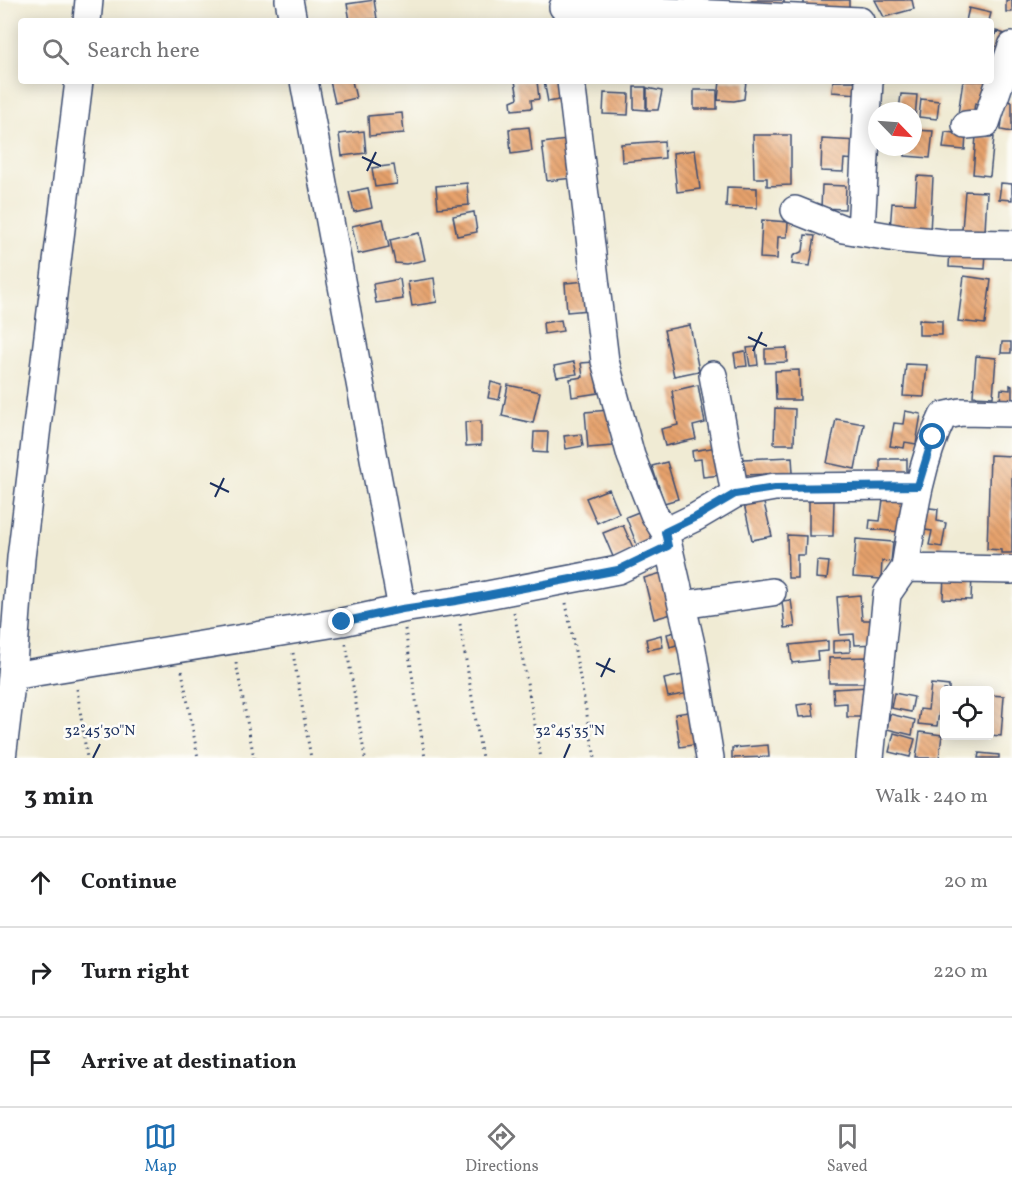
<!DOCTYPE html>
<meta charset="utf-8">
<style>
:root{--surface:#fff;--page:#f6f6f6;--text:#202124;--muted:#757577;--line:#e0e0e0;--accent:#1f6fb2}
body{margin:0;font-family:Vollkorn,serif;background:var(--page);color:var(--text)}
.controls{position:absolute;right:18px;bottom:18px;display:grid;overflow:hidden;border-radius:6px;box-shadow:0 3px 15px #0003}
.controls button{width:54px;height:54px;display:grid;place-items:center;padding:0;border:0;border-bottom:2px solid var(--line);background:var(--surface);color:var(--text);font:30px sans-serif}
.compass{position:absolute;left:868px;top:102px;width:54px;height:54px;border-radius:50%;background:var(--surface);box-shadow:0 3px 15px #0003;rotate:115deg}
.stop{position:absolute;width:18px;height:18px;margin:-14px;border:4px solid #1f6fb2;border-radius:50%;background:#fff}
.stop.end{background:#1f6fb2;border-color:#fff;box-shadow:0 2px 6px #0008}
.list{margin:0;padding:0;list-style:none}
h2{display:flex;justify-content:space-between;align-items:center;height:78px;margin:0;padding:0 24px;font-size:26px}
h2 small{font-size:20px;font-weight:400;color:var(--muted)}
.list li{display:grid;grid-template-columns:39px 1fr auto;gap:18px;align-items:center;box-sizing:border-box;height:90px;padding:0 24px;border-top:2px solid var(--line)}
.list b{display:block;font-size:22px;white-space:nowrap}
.list em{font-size:20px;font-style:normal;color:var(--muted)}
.icon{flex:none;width:33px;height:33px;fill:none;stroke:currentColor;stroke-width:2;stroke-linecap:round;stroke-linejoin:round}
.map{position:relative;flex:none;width:1012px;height:758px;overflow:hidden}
.search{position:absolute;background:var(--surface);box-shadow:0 3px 15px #0003;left:18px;right:18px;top:18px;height:66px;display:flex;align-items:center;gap:15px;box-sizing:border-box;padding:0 21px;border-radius:6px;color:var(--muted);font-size:22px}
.sheet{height:348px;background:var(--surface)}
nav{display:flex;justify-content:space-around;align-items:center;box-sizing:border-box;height:84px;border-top:2px solid var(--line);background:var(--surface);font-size:16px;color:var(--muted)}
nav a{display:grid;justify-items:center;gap:3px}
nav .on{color:var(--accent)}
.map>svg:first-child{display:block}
</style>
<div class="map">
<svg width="1012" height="758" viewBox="0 0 1012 758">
<defs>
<pattern id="building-back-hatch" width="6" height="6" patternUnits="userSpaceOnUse" patternTransform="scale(1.5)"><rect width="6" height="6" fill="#e7a26c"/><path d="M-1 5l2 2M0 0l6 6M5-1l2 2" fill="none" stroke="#ba845c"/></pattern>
</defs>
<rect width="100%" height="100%" fill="#fdfcf7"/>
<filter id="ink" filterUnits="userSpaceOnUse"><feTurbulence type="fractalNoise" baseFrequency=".0167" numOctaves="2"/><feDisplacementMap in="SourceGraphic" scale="12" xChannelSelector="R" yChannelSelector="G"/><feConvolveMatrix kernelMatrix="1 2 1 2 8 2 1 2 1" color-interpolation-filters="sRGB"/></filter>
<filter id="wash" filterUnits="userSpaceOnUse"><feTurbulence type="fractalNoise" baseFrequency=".008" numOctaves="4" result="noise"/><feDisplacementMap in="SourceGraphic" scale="24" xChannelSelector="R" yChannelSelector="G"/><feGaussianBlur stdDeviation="1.35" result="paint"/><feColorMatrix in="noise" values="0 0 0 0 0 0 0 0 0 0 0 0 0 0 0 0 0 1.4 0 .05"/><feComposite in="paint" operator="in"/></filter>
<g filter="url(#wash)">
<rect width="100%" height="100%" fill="#f0ebd4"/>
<g id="blocks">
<path fill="url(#building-back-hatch)" d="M374 0 377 19 350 21 347 4Z
M752 0H784V7L752 5Z
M804 0H849V13H804Z
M875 0H912L914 9 884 17Z
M1006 0H1012V12H1006Z
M969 8 991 13 989 21H966Z
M996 31 1008 35 1001 57 991 53Z
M330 81H352L356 98 335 103Z
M515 81H537L539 99 531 100 532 108 512 110 511 101 518 98Z
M544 81H561L565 99 548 102Z
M720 81H746L744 99 734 101 718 100Z
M833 81H859L858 94 832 92Z
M963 81H991L987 105 975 103 973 116 958 114Z
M634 87H646V110L634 109Z
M647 88 662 91 658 110H647Z
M694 90H717V109H694Z
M604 93 629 94 628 115 603 114Z
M901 94 917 95 915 118H913V111H899Z
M921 99 939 101 937 119 919 117Z
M1004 101 1012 102V132L1001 130Z
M402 113 404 133 369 136 368 116Z
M529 127 532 151 511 154 509 129Z
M913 130 933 131 930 158 905 156 906 147H913Z
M364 131 366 153 342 156 339 134Z
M945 132 966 134 965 150 943 148Z
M753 135H791V185L767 186V178H754Z
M976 136 994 137 990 176 973 174Z
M822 139 859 141 858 160 844 159 843 172 821 171Z
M567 140 572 178 547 181 542 143Z
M664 141 665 158 622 162 621 144Z
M695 150 700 189 677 192 673 153Z
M394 165 397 184 375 187 372 168Z
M917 176 933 177 930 232 890 230 892 203 915 204Z
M467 183 469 205 438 208 436 186Z
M1001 183 1012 184V200L999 199Z
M822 185 846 186 845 209 821 208Z
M727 187 757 188V208L726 207Z
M368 188 372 208 354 212 349 192Z
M965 191 987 192 985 232 962 230Z
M474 212 477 232 457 236 453 216Z
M383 219 389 247 358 254 352 226Z
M762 220 788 222 787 237H778L777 259 760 258Z
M419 233 425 260 406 264 395 263 390 240Z
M805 235 815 236 810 266 792 264 793 256 803 251Z
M950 249 986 252 985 269 949 267Z
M964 276 991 280 985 324 958 321Z
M434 278 437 302 412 306 408 282Z
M400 279 403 299 376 303 373 284Z
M587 281 589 310 567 312 565 283Z
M561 320 563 331 544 334 543 323Z
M919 320 942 321V335H919Z
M690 325 699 371 674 376 664 330Z
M1002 342H1011V353H1001Z
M756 347 758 365 750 366 747 348Z
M787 348V362L765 363V349Z
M745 351 747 366 736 367 734 353Z
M976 356 996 358 993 397 973 396Z
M574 362 577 374 557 377 554 366Z
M594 362 598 393 572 397 570 379 583 377 581 363Z
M906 364 927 365 924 397 903 396Z
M799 370 800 400H776L775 371Z
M491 382 502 385 499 400 488 398Z
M508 385 540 392 533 423 502 416Z
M698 385 705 423 693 426 696 439 665 446 661 429 678 425 672 391Z
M1010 385 1012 386V403L1000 402 1001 389 1010 390Z
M775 408 795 409 794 444H774Z
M610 410 613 446 588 448 585 412Z
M905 411 921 414 916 444 905 442 904 448 890 446 894 423 903 424Z
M836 419 864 424 855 469 827 463Z
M481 421V445L466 446 465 422Z
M534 432H548L547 453 533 452Z
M581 434 583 446 566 449 564 436Z
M717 447 721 475 703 477 701 459 693 460 692 451Z
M990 455 1012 456V553H1001V550L987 549Z
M792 457 793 473 744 475 743 459Z
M880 459H907V476L880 475Z
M667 462 678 499 664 503 652 466Z
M609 489 619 513 597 523 586 498Z
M884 493 906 496 901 532 869 529 870 520 880 521Z
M763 499 772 536 752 540 744 504Z
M809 501H834L833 536H809Z
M921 507 938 509 937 521 946 523 942 547 929 545 932 531 917 529Z
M641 511 652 539 637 545 626 517Z
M623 525 634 550 614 559 603 533Z
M787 535 806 536 805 555H797V578H788Z
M856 539 893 542 891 562 882 561 881 579 853 577Z
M817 561 829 562 827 579 816 578Z
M665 572 675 613 654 619 644 578Z
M944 574 972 575 971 600 943 599Z
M860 595 862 620H874L875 644 855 645 854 634 840 635 837 597Z
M791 600 795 627 785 628 782 601Z
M680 631 683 643 670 647 667 634Z
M661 635 663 647 648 650 646 639Z
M850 640V652L833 653V641Z
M828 641V651L817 652 818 660 792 663 790 645Z
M868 657V683H829V658Z
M687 674 690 693 668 697 664 679Z
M931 684 949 686V690H944V713H939L937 726 918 724 920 709 928 710Z
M868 687 869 717H847V703L834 704 833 689Z
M894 693 914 697 911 712 891 708Z
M990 695 1004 696 1001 736 990 735Z
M812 703 814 716 799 717 797 705Z
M694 711 699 744 680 747 675 714Z
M890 714 915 720 912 735 887 729Z
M920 732 942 735 939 758H916Z
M894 733 915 739 910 757 889 752Z
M768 745 769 757 732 758V748Z
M979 753 999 755V758H978Z"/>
</g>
</g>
<g filter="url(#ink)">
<use href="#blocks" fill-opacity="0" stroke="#3b4b70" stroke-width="1.5"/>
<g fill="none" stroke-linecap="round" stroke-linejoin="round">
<defs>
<path id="minor" d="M289 0 293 21
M563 7 860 21
M87 21 89 0
M304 81 402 609
M571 81 605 361 631 456 654 514 665 532 692 649 710 758
M966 125 986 123 1012 46
M795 210 843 229 902 239 945 243 1012 244
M861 231 869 81
M713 375 735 494
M665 532 696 517 735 494 775 487 918 486
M905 568C913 516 920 464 943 416L961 412 1012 413
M682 605 772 592
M12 676 342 622 402 609 456 601 618 570 668 546
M2 758 12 676 21 558 79 81
M870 758 887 594 905 568 1012 570"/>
</defs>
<use href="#minor" stroke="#3b4b70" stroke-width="30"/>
<path stroke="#3b4b70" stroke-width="3" stroke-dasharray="1.5 4.5" stroke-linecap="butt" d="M566 603 595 758
M514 612 541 758
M460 624 482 758
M405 629 425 758
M346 644 365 758
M293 653 311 758
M236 663 254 758
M182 671 198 758
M77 689 87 758"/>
<use href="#minor" stroke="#fff" stroke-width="27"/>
</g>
</g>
<g fill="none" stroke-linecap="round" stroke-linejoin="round" filter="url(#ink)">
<path stroke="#1f6fb2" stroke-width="8" d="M342 622 402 609 456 601 618 570 668 546 665 532 696 517 735 494 775 488 918 486 933 437"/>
</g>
<path fill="none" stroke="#1b2f5e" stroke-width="2" d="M362 157 381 166M367 171 376 152M748 337 767 346M753 351 762 332M210 483 229 492M215 497 224 478M596 663 615 672M601 677 610 658M93 758 100 744M564 758 570 744"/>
<g font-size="15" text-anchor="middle" fill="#1b2f5e" stroke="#fdfcf7" stroke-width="5" stroke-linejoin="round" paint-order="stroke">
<text x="100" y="735">32°45'30"N</text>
<text x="570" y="735">32°45'35"N</text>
</g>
</svg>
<div class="controls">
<button><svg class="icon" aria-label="locate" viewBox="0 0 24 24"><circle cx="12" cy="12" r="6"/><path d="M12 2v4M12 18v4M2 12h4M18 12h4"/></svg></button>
</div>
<svg class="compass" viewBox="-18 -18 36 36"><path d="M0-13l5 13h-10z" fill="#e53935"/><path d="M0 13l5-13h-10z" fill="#757577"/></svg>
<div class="stop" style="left:933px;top:437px"></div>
<div class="stop end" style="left:342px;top:622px"></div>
<div class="search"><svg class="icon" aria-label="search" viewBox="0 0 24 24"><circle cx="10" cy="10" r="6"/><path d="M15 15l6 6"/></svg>Search here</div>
</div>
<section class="sheet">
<h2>3 min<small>Walk · 240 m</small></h2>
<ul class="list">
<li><svg class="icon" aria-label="ahead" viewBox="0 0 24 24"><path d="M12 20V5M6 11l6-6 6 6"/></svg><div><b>Continue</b></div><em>20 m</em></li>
<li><svg class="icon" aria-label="right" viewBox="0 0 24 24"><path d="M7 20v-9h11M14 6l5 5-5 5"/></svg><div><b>Turn right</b></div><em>220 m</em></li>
<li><svg class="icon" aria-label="arrive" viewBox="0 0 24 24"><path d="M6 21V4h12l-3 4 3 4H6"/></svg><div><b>Arrive at destination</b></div></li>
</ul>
</section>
<nav>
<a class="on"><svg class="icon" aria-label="map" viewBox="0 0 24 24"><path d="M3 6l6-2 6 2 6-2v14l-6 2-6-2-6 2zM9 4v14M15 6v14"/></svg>Map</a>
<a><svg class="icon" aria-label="directions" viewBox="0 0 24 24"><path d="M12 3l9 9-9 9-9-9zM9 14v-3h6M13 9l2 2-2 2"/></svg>Directions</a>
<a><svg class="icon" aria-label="saved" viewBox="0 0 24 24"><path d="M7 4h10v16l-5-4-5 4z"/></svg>Saved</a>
</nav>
